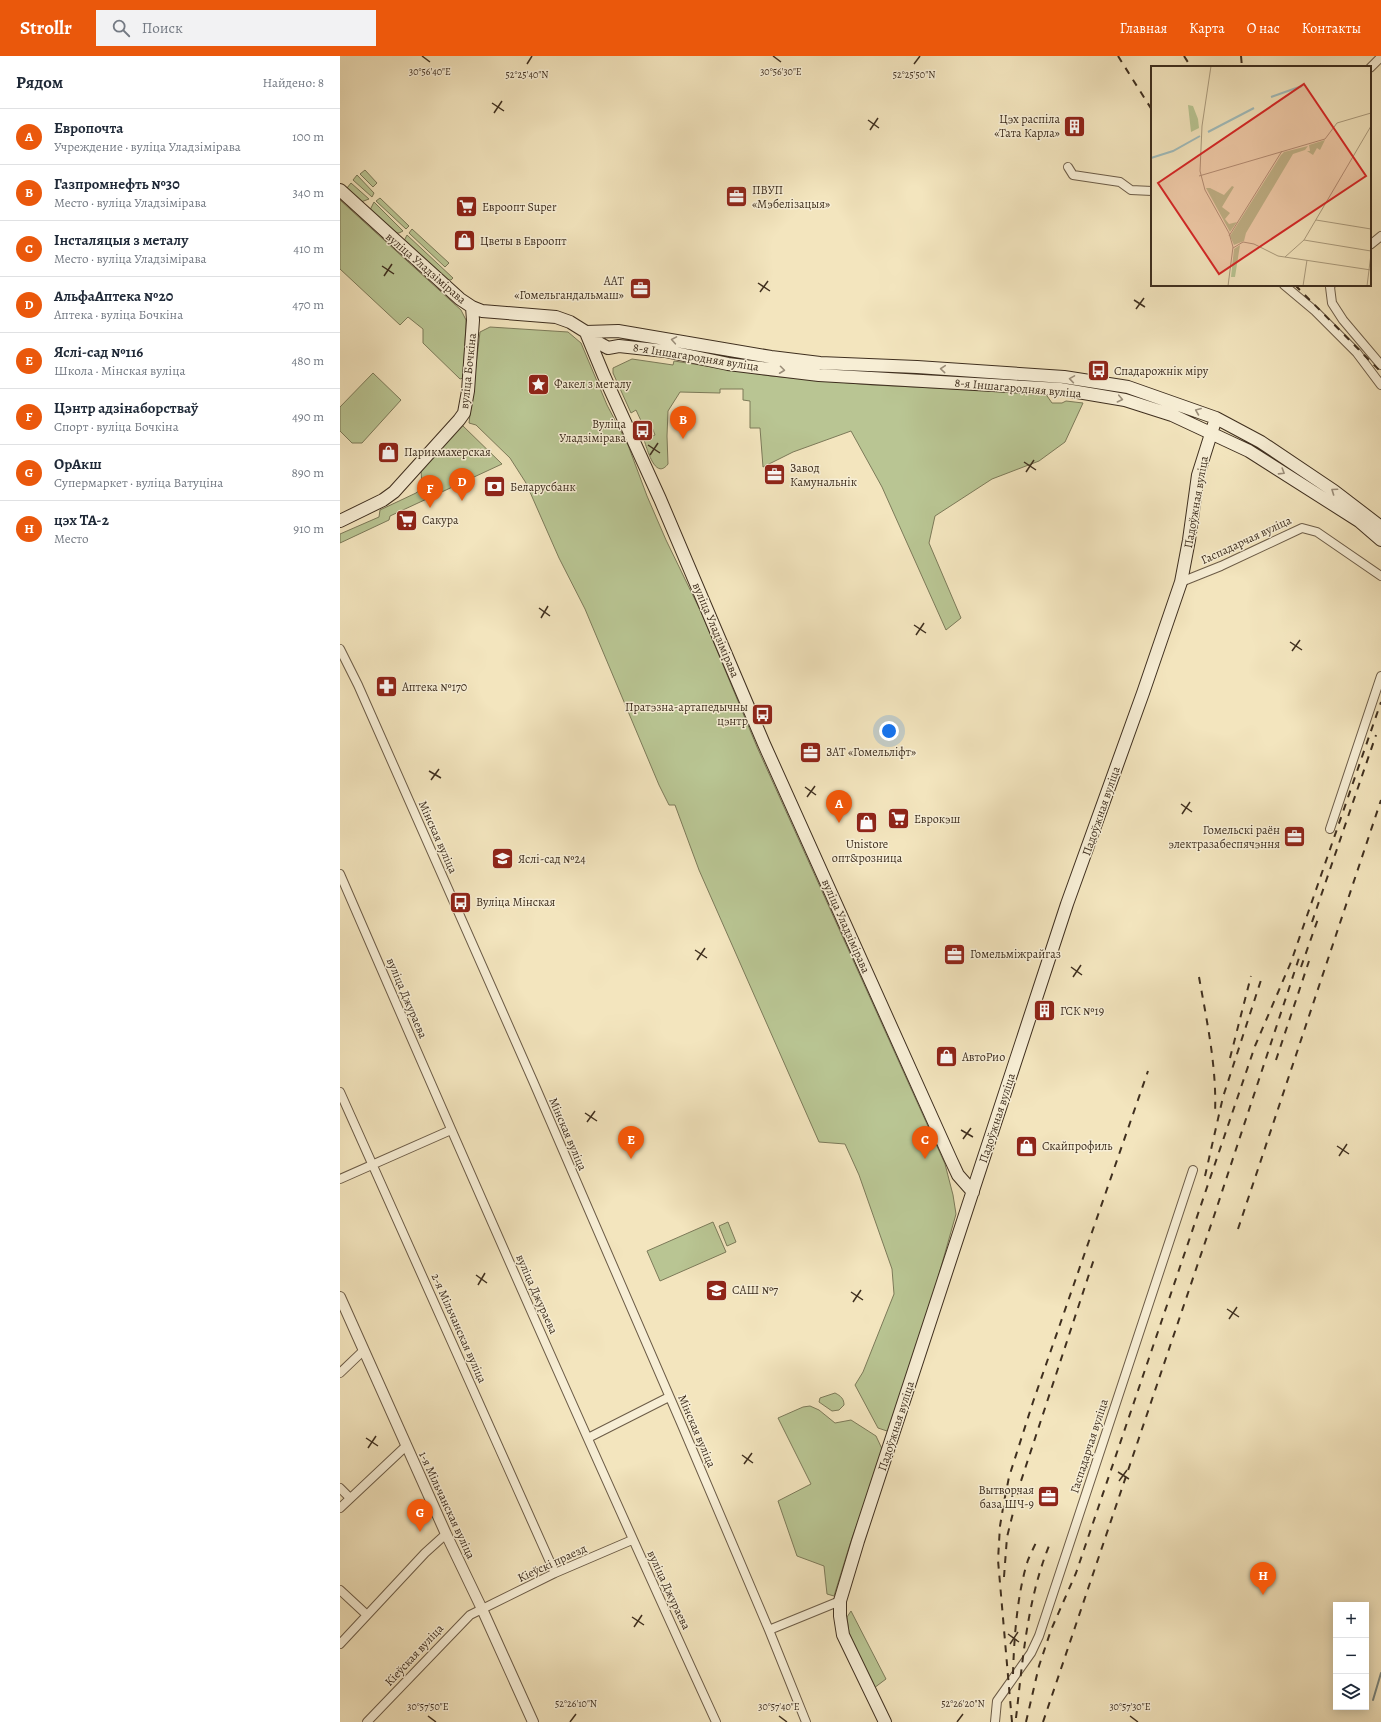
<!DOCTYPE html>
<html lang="ru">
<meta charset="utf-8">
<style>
:root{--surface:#fff;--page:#f2f2f3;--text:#1f2937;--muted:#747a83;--line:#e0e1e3;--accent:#ea580c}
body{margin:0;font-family:Alegreya,serif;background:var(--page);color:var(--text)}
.controls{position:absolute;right:12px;bottom:12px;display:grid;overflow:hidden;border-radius:0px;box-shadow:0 2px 10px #0003}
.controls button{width:36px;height:36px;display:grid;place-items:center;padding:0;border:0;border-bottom:1px solid var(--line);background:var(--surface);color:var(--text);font:20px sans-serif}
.you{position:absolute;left:549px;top:675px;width:14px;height:14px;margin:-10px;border:3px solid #fff;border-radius:50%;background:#1a73e8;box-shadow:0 0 0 6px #1a73e833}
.badge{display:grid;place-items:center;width:26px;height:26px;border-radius:50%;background:var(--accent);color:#fff;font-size:13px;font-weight:700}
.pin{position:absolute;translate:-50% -33px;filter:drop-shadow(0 1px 2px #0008)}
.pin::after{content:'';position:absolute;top:21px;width:14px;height:12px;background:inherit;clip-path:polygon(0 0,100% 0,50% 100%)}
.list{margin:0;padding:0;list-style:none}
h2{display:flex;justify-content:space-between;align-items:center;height:52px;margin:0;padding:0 16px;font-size:17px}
h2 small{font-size:13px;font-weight:400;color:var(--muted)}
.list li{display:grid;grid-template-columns:26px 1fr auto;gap:12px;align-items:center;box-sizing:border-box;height:56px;padding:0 16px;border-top:1px solid var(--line)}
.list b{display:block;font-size:15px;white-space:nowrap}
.list p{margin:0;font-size:13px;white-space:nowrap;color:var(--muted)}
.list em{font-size:13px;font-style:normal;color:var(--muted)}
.icon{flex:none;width:22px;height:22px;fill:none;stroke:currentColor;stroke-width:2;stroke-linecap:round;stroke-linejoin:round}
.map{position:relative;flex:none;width:1041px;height:1666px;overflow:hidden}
header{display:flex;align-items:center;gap:24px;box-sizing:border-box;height:56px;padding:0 20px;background:var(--accent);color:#fff}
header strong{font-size:19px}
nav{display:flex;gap:22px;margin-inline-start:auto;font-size:14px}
.search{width:280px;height:36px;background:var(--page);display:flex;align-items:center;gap:10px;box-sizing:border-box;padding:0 14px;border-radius:0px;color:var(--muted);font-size:15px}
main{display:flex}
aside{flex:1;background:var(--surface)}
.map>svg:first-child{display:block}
</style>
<header>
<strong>Strollr</strong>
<div class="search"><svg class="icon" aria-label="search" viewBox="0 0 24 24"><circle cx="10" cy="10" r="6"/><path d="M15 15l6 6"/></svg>Поиск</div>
<nav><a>Главная</a><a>Карта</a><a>О нас</a><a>Контакты</a></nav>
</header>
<main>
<aside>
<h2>Рядом<small>Найдено: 8</small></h2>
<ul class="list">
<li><span class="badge">A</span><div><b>Европочта</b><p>Учреждение · вуліца Уладзімірава</p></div><em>100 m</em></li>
<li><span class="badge">B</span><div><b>Газпромнефть №30</b><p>Место · вуліца Уладзімірава</p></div><em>340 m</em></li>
<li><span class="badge">C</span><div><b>Інсталяцыя з металу</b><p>Место · вуліца Уладзімірава</p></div><em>410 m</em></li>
<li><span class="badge">D</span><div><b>АльфаАптека №20</b><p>Аптека · вуліца Бочкіна</p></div><em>470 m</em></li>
<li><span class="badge">E</span><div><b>Яслі-сад №116</b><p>Школа · Мінская вуліца</p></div><em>480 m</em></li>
<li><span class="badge">F</span><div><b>Цэнтр адзінаборстваў</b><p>Спорт · вуліца Бочкіна</p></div><em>490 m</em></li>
<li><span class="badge">G</span><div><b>ОрАкш</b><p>Супермаркет · вуліца Ватуціна</p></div><em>890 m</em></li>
<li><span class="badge">H</span><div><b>цэх ТА-2</b><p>Место</p></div><em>910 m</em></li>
</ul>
</aside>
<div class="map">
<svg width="1041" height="1666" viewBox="0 0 1041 1666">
<rect width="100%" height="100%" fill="#f3e5be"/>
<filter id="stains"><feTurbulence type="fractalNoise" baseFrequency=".005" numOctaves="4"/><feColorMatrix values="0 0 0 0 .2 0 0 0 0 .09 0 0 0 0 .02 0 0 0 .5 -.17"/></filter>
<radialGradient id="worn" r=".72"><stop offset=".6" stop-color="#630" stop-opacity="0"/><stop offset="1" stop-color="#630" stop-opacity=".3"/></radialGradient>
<path fill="#b9c593" stroke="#7c7a59" d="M25 114 37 127 33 131 20 118Z
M17 119 34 137 32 141 13 124Z
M11 127 29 143 21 146 7 132Z
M40 142 69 170 66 173 36 145Z
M0 144 121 254 126 264V268L123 322 120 323 83 287V273L68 261 60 269 0 213Z
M34 146 63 175 59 177H55L30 154Z
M72 173 109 207 105 211 69 177Z
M67 179 113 222 111 224H106L64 185Z
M150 271 228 276 241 287 267 349 288 389 307 440 326 484 361 556 417 691 605 1108 613 1139 616 1158 592 1243 550 1374 547 1375 538 1372 515 1329 523 1316 554 1238 552 1213 519 1119 505 1088 479 1086 359 814 335 749H329L319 729 245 553 219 502 186 427 170 402 136 369 129 367 140 276Z
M292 303 333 309 334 305 431 320 532 329 705 337 712 347H722L726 345 743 347 725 386 699 405 652 423 595 460 589 487 621 562 606 574 542 431 511 375 453 396 423 411 420 372H410V345L403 344V333H380V337L340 336 328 355 327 380 328 408C315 425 307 392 304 384L315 379 310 366 303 369 296 354 291 357 273 317V312Z
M33 317 61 344 22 387H12L0 375V351Z
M122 369 162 408 50 460 49 464 0 487V478L39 461 40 454 76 437 82 432 81 413Z
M373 1166 386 1196 320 1225 307 1195Z
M388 1166 396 1186 387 1190 379 1170Z
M495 1337C501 1340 504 1343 504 1349L499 1354 492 1355 479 1346 480 1342Z
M470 1350 479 1354 495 1367 511 1364 536 1380 543 1395 510 1488 494 1540 487 1538 484 1510 457 1500 438 1445 471 1428 438 1362 463 1351Z
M511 1555 546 1623 534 1632 509 1577 507 1561Z"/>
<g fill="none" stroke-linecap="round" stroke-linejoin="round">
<path stroke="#79847d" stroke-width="2" d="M1033 1644 1041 1617"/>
<defs>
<path id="minor" d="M1030 12 1041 1
M728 111 733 119 780 126 791 134 812 135
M1030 189 1041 180
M944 229 975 255 1017 297 1041 329
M991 229 990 231 992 247 1003 264 1041 309
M841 526 881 510 962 472 977 476 1041 520
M0 593 18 629 193 1025 341 1367 429 1574 466 1666
M990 773 1041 620
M0 818C123 1102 247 1385 376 1666
M0 1036 215 1517
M0 1123 111 1074
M0 1317 23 1295
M248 1382 329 1341
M0 1432 10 1442
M0 1452 66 1390
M0 1534 27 1559
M429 1574 500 1545
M0 1588 85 1497 106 1478
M27 1666 130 1559 215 1517 292 1484
M655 1666 657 1645 691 1597 699 1580 853 1114"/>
<path id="tertiary" d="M0 1241 106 1478 142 1553 193 1666"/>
<path id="secondary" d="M0 134 120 243 132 251 142 255 216 261 230 266 246 276 257 286 268 292 279 290 325 295 388 308 479 319 720 333 785 344 832 359 909 395 1019 465 1041 484
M246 276 278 275 431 301 480 307 577 311 724 321 788 331 876 362 921 386 994 435 1041 471
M247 279 264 320 320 443 424 688 611 1104 618 1119 633 1136
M0 465 43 444 54 436 119 364 124 357 128 335 133 264 132 251
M545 1666 503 1579 500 1560V1545L518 1485 727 848 803 637 841 526 849 484 858 419 876 362"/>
</defs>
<use href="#minor" stroke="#6c5c47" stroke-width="10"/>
<use href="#tertiary" stroke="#6c5c47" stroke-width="12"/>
<use href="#secondary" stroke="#3f2f1f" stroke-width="14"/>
<use href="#minor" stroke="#f7eed5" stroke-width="8"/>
<use href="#tertiary" stroke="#f7eed5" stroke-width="10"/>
<use href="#secondary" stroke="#f7eed5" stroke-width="12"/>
<path stroke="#3f2f1f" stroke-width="2" stroke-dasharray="7 7" stroke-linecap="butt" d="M778 0 812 54
M844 0 851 11
M901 0 902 11
M955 229 1041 316
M972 866 1036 679
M961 911 979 860
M859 921C867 966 877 1012 875 1058
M890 1002 911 920
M936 1004 969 905
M865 1120 883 1041 922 921
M898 1173 1041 744
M664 1521 667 1481 681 1425 755 1200
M673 1618C674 1583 677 1538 688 1504 691 1497 695 1489 698 1482
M676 1662C683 1602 687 1542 711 1485
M672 1666 658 1504 660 1470 664 1446 669 1421 693 1346 808 1015
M686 1666 699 1610 711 1574 736 1517 915 990 951 906 1041 646
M703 1666 875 1157 959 902"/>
</g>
<defs><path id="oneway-chevron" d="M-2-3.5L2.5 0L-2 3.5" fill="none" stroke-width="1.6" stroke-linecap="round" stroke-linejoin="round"/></defs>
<g stroke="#9b8e7a">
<use href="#oneway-chevron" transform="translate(334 284) rotate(-170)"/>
<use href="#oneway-chevron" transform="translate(603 313) rotate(-175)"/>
<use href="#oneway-chevron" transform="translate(442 314) rotate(7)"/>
<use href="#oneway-chevron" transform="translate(732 323) rotate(-171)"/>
<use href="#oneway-chevron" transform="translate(780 343) rotate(12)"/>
<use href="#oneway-chevron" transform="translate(858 355) rotate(-158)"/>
<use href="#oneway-chevron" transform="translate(942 416) rotate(32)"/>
<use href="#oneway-chevron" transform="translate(994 435) rotate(-145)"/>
</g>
<path fill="none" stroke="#3f2f1f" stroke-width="1.5" d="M82 0 90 6M433 0 441 6M187 8 192 0M574 8 580 0M152 47 164 55M154 57 162 45M528 64 539 72M530 74 538 62M42 210 54 218M44 220 52 208M418 227 430 235M420 236 428 225M794 244 805 251M796 253 804 242M308 389 320 397M310 399 318 387M684 406 696 414M686 416 694 404M199 552 210 560M201 562 208 550M574 569 586 577M576 579 584 567M950 586 962 594M952 595 960 584M89 715 101 722M91 724 99 713M465 731 476 739M467 741 475 730M841 748 852 756M842 758 850 746M355 894 367 902M357 904 365 892M731 911 742 919M733 921 741 909M245 1057 257 1065M247 1066 255 1055M621 1074 633 1081M623 1083 631 1072M997 1090 1009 1098M999 1100 1007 1088M136 1219 147 1227M138 1229 145 1217M511 1236 523 1244M513 1246 521 1234M887 1253 899 1261M889 1263 897 1251M26 1382 38 1390M28 1392 36 1380M402 1399 413 1407M404 1408 412 1397M778 1416 789 1423M779 1425 787 1414M292 1561 304 1569M294 1571 302 1559M668 1578 679 1586M670 1588 678 1576M88 1660 96 1666M439 1660 447 1666M790 1660 798 1666M230 1666 236 1658M617 1666 623 1658"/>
<defs>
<symbol id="building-square" viewBox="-11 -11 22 22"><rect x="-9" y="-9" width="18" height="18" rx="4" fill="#8f2418" stroke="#f7eed5"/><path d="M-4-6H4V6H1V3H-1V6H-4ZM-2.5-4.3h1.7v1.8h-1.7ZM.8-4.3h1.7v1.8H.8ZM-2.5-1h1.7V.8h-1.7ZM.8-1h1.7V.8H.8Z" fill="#fff"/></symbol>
<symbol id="office-square" viewBox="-11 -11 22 22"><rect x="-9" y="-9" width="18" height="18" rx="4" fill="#8f2418" stroke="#f7eed5"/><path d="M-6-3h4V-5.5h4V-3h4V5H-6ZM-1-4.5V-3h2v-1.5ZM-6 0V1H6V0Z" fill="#fff"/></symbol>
<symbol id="supermarket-square" viewBox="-11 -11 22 22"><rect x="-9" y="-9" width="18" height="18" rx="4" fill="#8f2418" stroke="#f7eed5"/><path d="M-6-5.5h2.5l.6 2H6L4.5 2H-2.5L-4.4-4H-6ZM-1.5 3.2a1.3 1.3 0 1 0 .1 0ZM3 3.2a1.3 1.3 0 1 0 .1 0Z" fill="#fff"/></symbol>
<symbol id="shop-square" viewBox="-11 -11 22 22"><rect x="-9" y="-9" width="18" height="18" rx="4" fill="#8f2418" stroke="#f7eed5"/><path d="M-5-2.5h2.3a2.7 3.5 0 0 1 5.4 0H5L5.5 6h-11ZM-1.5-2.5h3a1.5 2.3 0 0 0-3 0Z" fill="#fff"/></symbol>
<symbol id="bus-square" viewBox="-11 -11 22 22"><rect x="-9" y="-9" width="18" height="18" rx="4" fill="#8f2418" stroke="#f7eed5"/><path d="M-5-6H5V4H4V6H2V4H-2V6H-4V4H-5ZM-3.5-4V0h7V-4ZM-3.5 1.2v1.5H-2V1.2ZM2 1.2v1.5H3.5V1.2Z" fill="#fff"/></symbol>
<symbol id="sight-square" viewBox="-11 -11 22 22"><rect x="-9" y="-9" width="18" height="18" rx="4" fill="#8f2418" stroke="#f7eed5"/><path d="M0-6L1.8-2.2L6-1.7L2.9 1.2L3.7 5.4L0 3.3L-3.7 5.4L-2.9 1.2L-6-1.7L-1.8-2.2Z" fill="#fff"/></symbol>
<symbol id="bank-square" viewBox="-11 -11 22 22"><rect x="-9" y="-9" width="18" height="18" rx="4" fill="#8f2418" stroke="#f7eed5"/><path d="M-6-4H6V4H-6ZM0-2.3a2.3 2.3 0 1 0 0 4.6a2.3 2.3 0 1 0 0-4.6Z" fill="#fff"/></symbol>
<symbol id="pharmacy-square" viewBox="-11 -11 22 22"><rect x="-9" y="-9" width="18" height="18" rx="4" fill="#8f2418" stroke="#f7eed5"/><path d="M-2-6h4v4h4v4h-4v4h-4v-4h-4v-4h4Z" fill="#fff"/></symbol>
<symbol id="school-square" viewBox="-11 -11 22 22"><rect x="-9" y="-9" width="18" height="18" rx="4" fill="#8f2418" stroke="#f7eed5"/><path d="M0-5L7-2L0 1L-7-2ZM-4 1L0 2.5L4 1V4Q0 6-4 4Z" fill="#fff"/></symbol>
</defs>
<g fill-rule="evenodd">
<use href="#building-square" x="722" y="58" width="25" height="25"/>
<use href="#office-square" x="384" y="128" width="25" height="25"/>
<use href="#supermarket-square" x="114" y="138" width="25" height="25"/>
<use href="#shop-square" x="112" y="172" width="25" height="25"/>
<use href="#office-square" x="288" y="220" width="25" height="25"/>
<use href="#bus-square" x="746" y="302" width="25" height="25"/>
<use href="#sight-square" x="186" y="316" width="25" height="25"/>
<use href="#bus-square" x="290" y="362" width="25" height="25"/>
<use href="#shop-square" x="36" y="384" width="25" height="25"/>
<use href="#office-square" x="422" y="406" width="25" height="25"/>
<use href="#bank-square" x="142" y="418" width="25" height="25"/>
<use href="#supermarket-square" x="54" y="452" width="25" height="25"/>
<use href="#pharmacy-square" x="34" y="618" width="25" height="25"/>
<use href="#bus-square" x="410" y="646" width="25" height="25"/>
<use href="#office-square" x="458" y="684" width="25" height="25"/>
<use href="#supermarket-square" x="546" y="750" width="25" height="25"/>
<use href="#shop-square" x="514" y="754" width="25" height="25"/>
<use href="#office-square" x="942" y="768" width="25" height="25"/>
<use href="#school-square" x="150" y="790" width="25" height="25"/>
<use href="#bus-square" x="108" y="834" width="25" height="25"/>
<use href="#office-square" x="602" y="886" width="25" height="25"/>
<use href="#building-square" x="692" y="942" width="25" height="25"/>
<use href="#shop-square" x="594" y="988" width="25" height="25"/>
<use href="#shop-square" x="674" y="1078" width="25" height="25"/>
<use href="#school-square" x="364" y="1222" width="25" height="25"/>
<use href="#office-square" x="696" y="1428" width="25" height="25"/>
</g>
<g text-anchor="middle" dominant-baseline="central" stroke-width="3" stroke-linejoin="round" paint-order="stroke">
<g font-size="12" fill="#3f2f1f" stroke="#f7eed5" text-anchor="start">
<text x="720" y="63" text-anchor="end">Цэх распіла<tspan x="720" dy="14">«Тата Карла»</tspan></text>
<text x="412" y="134">ПВУП<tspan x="412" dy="14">«Мэбелізацыя»</tspan></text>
<text x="142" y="151">Евроопт Super</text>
<text x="140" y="185">Цветы в Евроопт</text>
<text x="284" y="225" text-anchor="end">ААТ<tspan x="284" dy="14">«Гомельгандальмаш»</tspan></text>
<text x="774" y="315">Спадарожнік міру</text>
<text x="214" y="328">Факел з металу</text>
<text x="286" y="368" text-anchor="end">Вуліца<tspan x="286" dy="14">Уладзімірава</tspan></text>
<text x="64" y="396">Парикмахерская</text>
<text x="450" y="412">Завод<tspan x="450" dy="14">Камунальнік</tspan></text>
<text x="170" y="431">Беларусбанк</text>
<text x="82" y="464">Сакура</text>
<text x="62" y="631">Аптека №170</text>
<text x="408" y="651" text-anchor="end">Пратэзна-артапедычны<tspan x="408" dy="14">цэнтр</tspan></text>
<text x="486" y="696">ЗАТ «Гомельліфт»</text>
<text x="574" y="763">Еврокэш</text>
<text x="940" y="774" text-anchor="end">Гомельскі раён<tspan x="940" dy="14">электразабеспячэння</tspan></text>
<text x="527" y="788" text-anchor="middle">Unistore<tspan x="527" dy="14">опт&amp;розница</tspan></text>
<text x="178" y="803">Яслі-сад №24</text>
<text x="136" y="846">Вуліца Мінская</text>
<text x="630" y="898">Гомельміжрайгаз</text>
<text x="720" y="955">ГСК №19</text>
<text x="622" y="1001">АвтоРио</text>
<text x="702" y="1090">Скайпрофиль</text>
<text x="392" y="1234">САШ №7</text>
<text x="694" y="1434" text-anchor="end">Вытворчая<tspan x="694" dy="14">база ШЧ-9</tspan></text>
</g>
<g font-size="12" fill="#3f2f1f" stroke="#f7eed5">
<text transform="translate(86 212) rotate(41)">вуліца Уладзімірава</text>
<text transform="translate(356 301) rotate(9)">8-я Іншагародняя вуліца</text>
<text transform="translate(128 315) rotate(-84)">вуліца Бочкіна</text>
<text transform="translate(678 332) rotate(5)">8-я Іншагародняя вуліца</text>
<text transform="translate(856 446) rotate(-80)">Падоўжная вуліца</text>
<text transform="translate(906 484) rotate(-25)">Гаспадарчая вуліца</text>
<text transform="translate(376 574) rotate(67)">вуліца Уладзімірава</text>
<text transform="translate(761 755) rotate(-71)">Падоўжная вуліца</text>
<text transform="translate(98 781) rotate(66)">Мінская вуліца</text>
<text transform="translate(506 870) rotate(66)">вуліца Уладзімірава</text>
<text transform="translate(67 942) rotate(67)">вуліца Джураева</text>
<text transform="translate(657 1062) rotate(-72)">Падоўжная вуліца</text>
<text transform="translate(228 1078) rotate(67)">Мінская вуліца</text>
<text transform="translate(197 1238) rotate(66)">вуліца Джураева</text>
<text transform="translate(119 1272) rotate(66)">2-я Мільчанская вуліца</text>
<text transform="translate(556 1370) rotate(-72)">Падоўжная вуліца</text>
<text transform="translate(357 1375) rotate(67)">Мінская вуліца</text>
<text transform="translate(749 1390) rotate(-72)">Гаспадарчая вуліца</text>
<text transform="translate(107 1449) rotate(65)">1-я Мільчанская вуліца</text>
<text transform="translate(212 1507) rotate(-25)">Кіеўскі праезд</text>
<text transform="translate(329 1534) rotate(65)">вуліца Джураева</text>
<text transform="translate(74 1599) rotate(-47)">Кіеўская вуліца</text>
</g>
</g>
<g transform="translate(811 10)">
<rect width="220" height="220" fill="#f3e5be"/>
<path d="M37 39 42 40 47 53 48 62 40 66ZM174 74 169 84 166 82 162 89 156 85H159L158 79ZM157 80 154 84 142 88 95 167 93 175 83 179 79 170 130 89 133 86ZM81 120 83 121 71 141 79 147 74 153 78 158 86 156 79 166 55 122H59L73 129ZM89 179 84 211H80L83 183Z" fill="#b9c593"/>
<path fill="none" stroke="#a0bcbc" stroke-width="2" d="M120 31 151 20M57 66 103 42M0 92 22 85 49 70"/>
<path fill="none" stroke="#ab9c7e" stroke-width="1" d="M60 0 51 60 49 105 54 124 78 167 82 181 77 220M48 110 174 73 186 57 220 47M165 154 220 163M78 170 131 85M153 174 220 185M82 182 92 176 103 178 127 190 220 204M134 191 153 174 220 60M152 220 156 194M216 220 220 188"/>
<path fill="#d62828" fill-opacity="0.15" stroke="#d62828" stroke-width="2" d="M153 18 215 110 68 208 7 117Z"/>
<rect width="220" height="220" fill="none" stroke="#3f2f1f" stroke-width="2"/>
</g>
<g font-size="10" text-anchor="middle" fill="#3f2f1f" stroke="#f7eed5" stroke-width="3" stroke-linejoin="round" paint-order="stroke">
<text x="90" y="19">30°56'40"E</text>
<text x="441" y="19">30°56'30"E</text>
<text x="187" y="22">52°25'40"N</text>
<text x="574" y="22">52°25'50"N</text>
<text x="236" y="1651">52°26'10"N</text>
<text x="623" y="1651">52°26'20"N</text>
<text x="88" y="1654">30°57'50"E</text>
<text x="439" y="1654">30°57'40"E</text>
<text x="790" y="1654">30°57'30"E</text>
</g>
<rect width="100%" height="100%" filter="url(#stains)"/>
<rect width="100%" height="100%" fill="url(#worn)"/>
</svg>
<div class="controls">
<button>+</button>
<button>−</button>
<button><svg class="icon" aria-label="layers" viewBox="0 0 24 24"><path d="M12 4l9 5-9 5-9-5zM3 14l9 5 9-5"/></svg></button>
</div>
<div class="you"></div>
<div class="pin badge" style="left:499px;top:767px">A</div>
<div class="pin badge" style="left:343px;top:383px">B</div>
<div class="pin badge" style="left:585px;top:1103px">C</div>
<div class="pin badge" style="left:122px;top:445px">D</div>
<div class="pin badge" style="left:291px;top:1103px">E</div>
<div class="pin badge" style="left:90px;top:452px">F</div>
<div class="pin badge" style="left:80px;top:1476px">G</div>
<div class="pin badge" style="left:923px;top:1539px">H</div>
</div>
</main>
